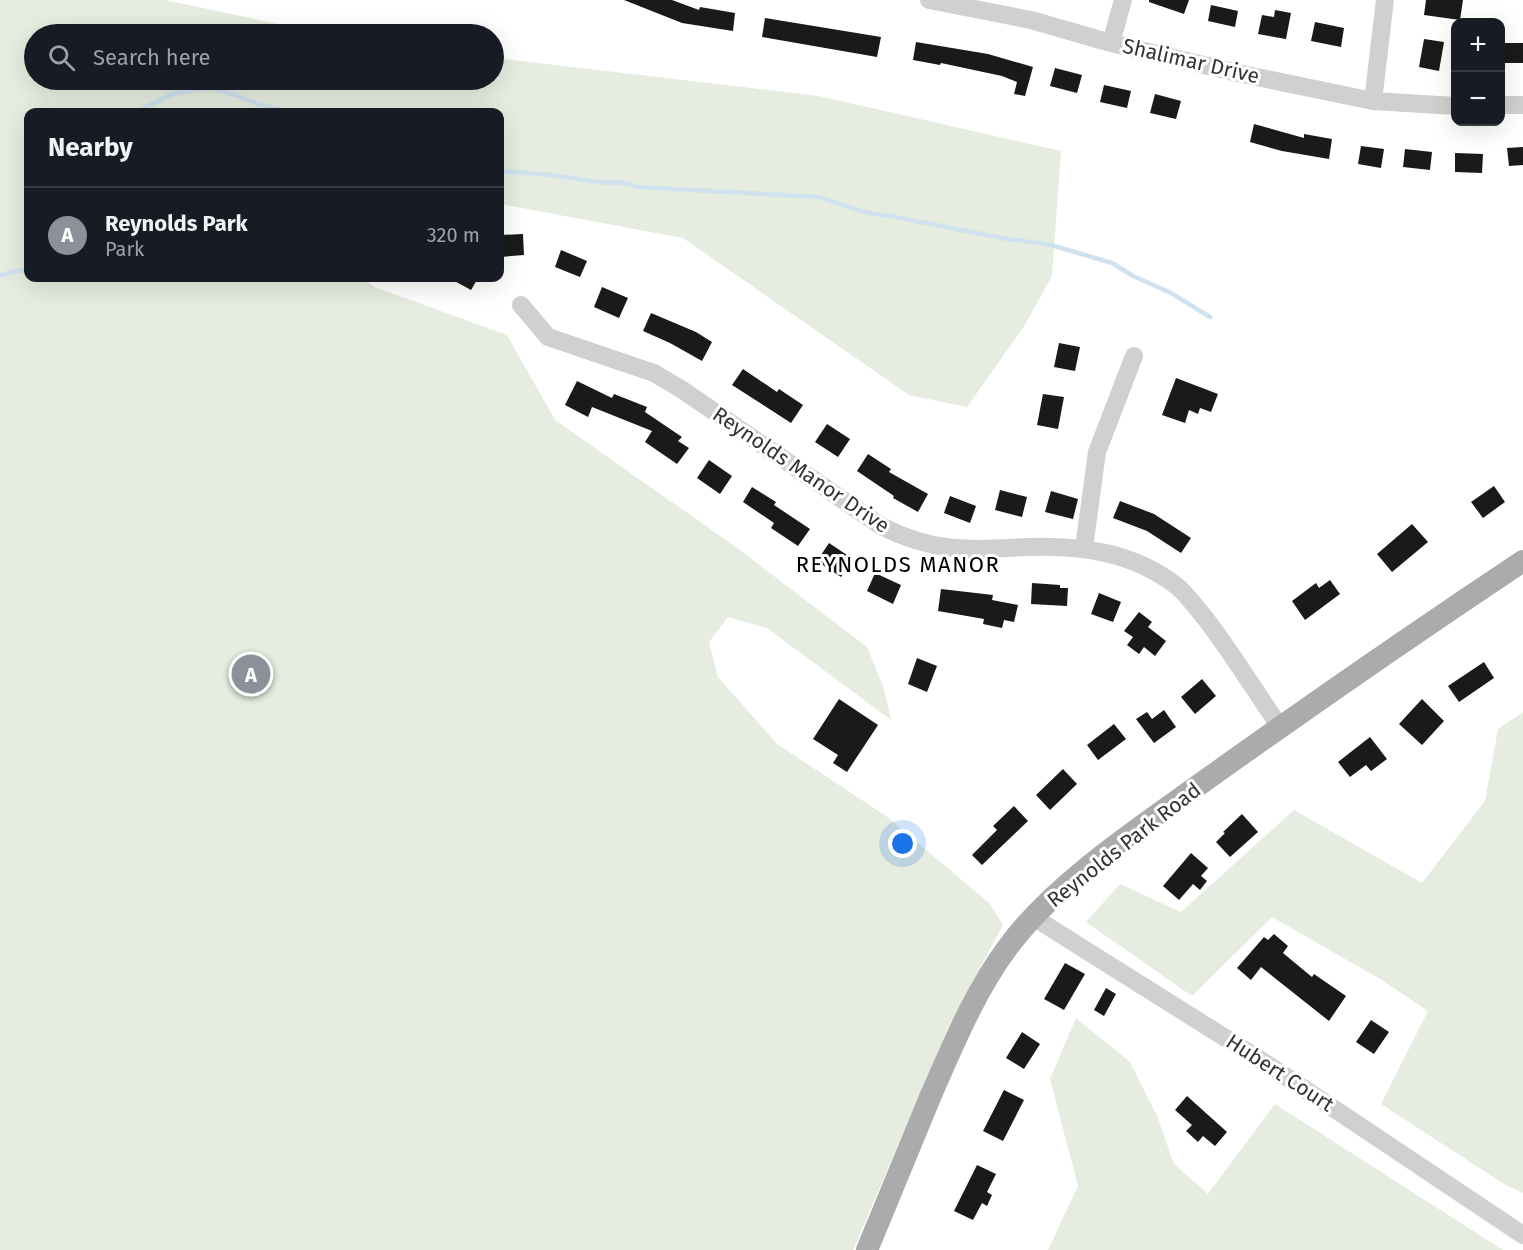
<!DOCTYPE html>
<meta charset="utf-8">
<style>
:root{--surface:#171b24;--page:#242831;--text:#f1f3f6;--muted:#9ea1a6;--line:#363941;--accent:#8c9099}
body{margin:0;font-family:"Fira Sans",sans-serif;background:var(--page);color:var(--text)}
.controls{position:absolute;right:18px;top:18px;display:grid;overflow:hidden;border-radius:12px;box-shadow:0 6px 24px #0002}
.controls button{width:54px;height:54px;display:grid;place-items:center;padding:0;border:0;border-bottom:2px solid var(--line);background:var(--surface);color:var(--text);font:30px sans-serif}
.you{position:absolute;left:903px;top:844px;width:21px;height:21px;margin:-15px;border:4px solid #fff;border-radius:50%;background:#1a73e8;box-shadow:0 0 0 9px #1a73e833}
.badge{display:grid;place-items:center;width:39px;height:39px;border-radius:50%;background:var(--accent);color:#fff;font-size:20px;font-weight:700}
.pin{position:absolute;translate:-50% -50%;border:3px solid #fff;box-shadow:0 2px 6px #0006}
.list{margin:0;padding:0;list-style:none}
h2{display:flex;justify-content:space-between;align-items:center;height:78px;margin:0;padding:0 24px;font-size:26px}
h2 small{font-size:20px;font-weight:400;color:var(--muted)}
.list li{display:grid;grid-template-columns:39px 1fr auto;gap:18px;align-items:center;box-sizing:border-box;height:96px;padding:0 24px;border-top:2px solid var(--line)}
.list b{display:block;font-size:22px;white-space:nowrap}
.list p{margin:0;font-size:20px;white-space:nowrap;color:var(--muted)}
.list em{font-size:20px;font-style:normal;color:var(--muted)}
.icon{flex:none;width:33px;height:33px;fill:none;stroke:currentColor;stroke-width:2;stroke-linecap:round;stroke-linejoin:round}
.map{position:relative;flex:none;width:1523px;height:1250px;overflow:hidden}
.search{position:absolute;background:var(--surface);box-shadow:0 6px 24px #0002;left:24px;top:24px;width:480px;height:66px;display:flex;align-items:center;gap:15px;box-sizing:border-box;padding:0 21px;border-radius:33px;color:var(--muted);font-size:22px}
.panel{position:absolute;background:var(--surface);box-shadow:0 6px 24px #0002;left:24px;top:108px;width:480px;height:174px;border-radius:12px}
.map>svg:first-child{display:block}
</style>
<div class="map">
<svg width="1523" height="1250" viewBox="0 0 1523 1250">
<rect width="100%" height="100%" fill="#fff"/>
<path fill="#e6ecdf" d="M0 0H165L311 31 318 34H34V80H494V59H503L819 96 1061 151 1052 276 1023 328 967 407 909 395 683 238 500 204V112H28V278H362L375 287 507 335 555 420 733 545 867 647 884 689 891 720 767 628 728 617 709 642 718 677 777 744 886 816 989 903 1003 925 949 1026 853 1250H0Z
M1523 712V1193L1504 1184 1381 1104 1428 1011 1380 979 1272 917 1192 996 1086 922 1120 884 1181 912 1294 810 1422 883 1485 801 1498 729Z
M1076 1018 1130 1062 1157 1116 1174 1164 1208 1194 1275 1104 1503 1250H1048L1078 1186 1050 1079Z"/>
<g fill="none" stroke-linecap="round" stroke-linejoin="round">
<path stroke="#cfe2ee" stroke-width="4.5" d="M136 112 172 94 209 88 236 95 255 103 287 112
M500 171 551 175 606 183 618 182 639 187 818 197 868 213 890 216 1002 238 1051 245 1112 263 1133 276 1171 293 1210 317
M0 275 28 269"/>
</g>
<path fill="#1a1a1a" d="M624 0H672L699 10 700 7 735 13 733 31 682 23Z
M1149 0H1189L1184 14 1149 2Z
M1426 0H1463L1460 20 1424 15Z
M1211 5 1238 11 1235 27 1208 21Z
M1275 10 1291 13 1286 39 1258 34 1262 15 1274 17Z
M765 18 881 37 877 57 762 37Z
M1315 22 1344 28 1341 47 1311 41Z
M1424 39 1444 42 1439 71 1419 67Z
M916 42 988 54 1033 67 1025 96 1014 94 1017 82 1002 76 941 63 940 65 913 60Z
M1500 43H1523V63H1500Z
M1055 68 1082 75 1077 93 1050 86Z
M1104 85 1131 91 1127 108 1100 102Z
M1155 94 1181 101 1176 119 1150 113Z
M1254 124 1304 138V134L1332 139 1329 159 1282 151 1250 142Z
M1361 146 1384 149 1381 168 1358 164Z
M1523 147V165L1509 166 1507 148Z
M1405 149 1432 152 1430 170 1403 167Z
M1455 153 1483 154 1482 173 1455 172Z
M523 234 524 255 500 257V235Z
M561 250 587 261 580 277 555 267Z
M449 278H478L471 290Z
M602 287 628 298 619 318 594 307Z
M651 313 696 332 712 342 702 361 670 343 643 331Z
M1059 343 1080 347 1075 371 1054 367Z
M743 369 777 392 779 389 803 405 791 423 732 385Z
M1176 378 1218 394 1211 412 1200 408 1198 414 1189 410 1185 423 1162 415Z
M577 381 612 398 614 394 647 407 645 412 682 437 678 441 689 448 677 464 645 442 652 431 592 407 588 417 565 405Z
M1043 394 1064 397 1058 429 1037 425Z
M827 424 850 439 838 457 815 442Z
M868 454 891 469 889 472 928 494 918 512 893 498 894 496 857 471Z
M709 460 732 476 720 494 697 478Z
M1494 486 1505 502 1483 518 1471 502Z
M752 487 776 502 774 505 810 529 798 546 771 528 774 523 743 502Z
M1000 490 1027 497 1022 517 995 510Z
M1051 491 1078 499 1073 519 1045 512Z
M950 496 976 506 970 523 944 513Z
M1120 501 1154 514 1191 538 1181 553 1147 531 1113 518Z
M1412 524 1428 542 1392 572 1377 554Z
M829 543 853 559 841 577 817 561Z
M875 573 901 585 893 604 867 591Z
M1330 580 1340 594 1305 620 1292 601 1316 583 1319 588Z
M1032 583 1060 585V588H1068L1067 606 1031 604Z
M941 589 993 595 992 600 1018 605 1014 622 1004 620 1002 628 983 624 984 619 938 611Z
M1099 593 1121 602 1113 622 1091 614Z
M1139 612 1152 622 1148 627 1166 641 1155 656 1144 647 1139 654 1127 645 1133 637 1124 631Z
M917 658 937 666 927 692 908 684Z
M1484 662 1494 678 1459 702 1448 686Z
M1202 679 1216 696 1195 714 1181 697Z
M839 699 878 725 847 772 833 763 838 755 813 739Z
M1422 699 1444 721 1422 745 1399 724Z
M1164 710 1176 727 1154 743 1136 719 1147 712 1152 719Z
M1114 724 1126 739 1098 760 1087 745Z
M1370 737 1387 759 1371 771 1366 765 1350 777 1338 762Z
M1063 769 1077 784 1050 810 1036 795Z
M1014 806 1028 821 982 865 972 855 997 830 993 826Z
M1242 814 1258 832 1230 857 1216 842 1225 833 1223 832Z
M1191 853 1208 868 1201 876 1207 881 1200 890 1193 884 1179 900 1163 886Z
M1274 934 1288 946 1283 953 1312 977 1314 974 1346 996 1329 1021 1261 967 1251 980 1237 968 1264 937 1268 940Z
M1065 963 1085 974 1064 1010 1044 999Z
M1106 988 1116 994 1104 1016 1094 1010Z
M1371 1020 1389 1032 1374 1054 1356 1042Z
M1022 1032 1040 1044 1024 1069 1006 1058Z
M1004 1090 1024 1100 1003 1141 983 1131Z
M1187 1096 1227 1132 1215 1146 1203 1136 1198 1142 1186 1131 1192 1125 1175 1110Z
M977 1165 996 1174 987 1192 992 1195 987 1206 982 1203 973 1220 954 1211Z"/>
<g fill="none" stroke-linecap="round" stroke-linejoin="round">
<path stroke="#d0d0d0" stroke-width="18" d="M929 0 1031 20 1111 43 1242 74 1373 101 1456 106
M1111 43 1123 0
M1373 101 1385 0
M1500 105H1523
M521 305 548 337 654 373 681 389 881 526C934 553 969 550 1027 547 1081 545 1134 552 1178 587 1188 596 1196 607 1205 618 1232 653 1255 691 1280 727
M1084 548 1097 452 1134 356
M1033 917 1270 1066 1523 1235"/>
<path stroke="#ababab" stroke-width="22" d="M867 1250C888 1198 910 1147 931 1095 953 1045 975 991 1008 947 1055 883 1139 828 1203 782 1308 707 1415 633 1523 561"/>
</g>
<g text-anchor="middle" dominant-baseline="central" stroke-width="6" stroke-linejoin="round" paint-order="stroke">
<g font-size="21" fill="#333" stroke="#fff">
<text transform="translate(1191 61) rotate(13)">Shalimar Drive</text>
<text transform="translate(801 470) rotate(34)">Reynolds Manor Drive</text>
<text transform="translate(1124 845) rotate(-38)">Reynolds Park Road</text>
<text transform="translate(1280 1073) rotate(33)">Hubert Court</text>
</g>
<g font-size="22" letter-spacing="1.5" fill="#000" stroke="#fff">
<text x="898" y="564">REYNOLDS MANOR</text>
</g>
</g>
</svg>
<div class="controls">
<button>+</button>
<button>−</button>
</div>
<div class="you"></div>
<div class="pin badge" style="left:251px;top:674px">A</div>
<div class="search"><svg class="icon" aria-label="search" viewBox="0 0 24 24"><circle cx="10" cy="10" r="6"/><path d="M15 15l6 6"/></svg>Search here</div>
<section class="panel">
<h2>Nearby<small></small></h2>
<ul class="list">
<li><span class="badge">A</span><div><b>Reynolds Park</b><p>Park</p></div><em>320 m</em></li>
</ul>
</section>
</div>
